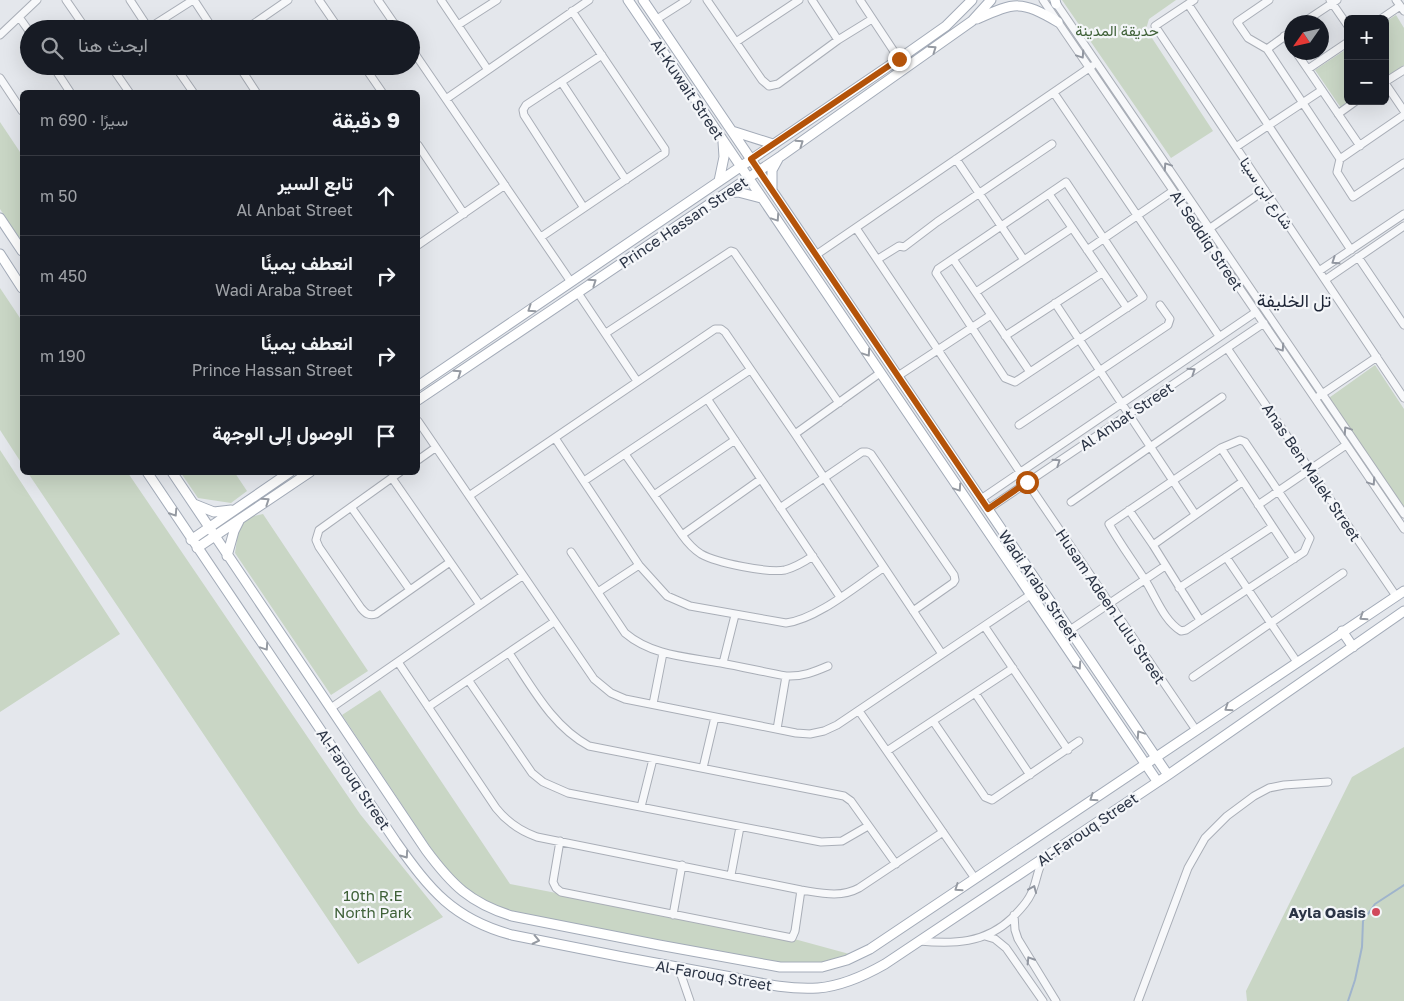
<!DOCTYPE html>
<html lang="ar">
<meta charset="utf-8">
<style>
:root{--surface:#171b24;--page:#20242c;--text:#f1f3f6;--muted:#9ea1a6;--line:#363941}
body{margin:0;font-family:"Golos Text",Vazirmatn,sans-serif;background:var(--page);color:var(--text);direction:rtl}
.controls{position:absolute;right:15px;top:15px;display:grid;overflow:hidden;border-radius:8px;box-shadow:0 5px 20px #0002}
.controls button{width:45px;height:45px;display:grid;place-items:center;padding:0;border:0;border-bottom:1px solid var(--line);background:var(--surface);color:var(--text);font:25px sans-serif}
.compass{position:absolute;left:1284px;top:15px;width:45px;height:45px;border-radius:50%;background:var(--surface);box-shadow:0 5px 20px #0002;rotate:236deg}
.stop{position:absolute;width:15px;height:15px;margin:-11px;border:4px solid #b45309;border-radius:50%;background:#fff}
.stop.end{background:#b45309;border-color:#fff;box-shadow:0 1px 5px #0008}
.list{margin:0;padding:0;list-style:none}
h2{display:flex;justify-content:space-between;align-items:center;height:65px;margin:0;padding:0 20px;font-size:21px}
h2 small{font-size:16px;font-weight:400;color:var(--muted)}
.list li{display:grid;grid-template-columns:32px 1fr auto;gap:15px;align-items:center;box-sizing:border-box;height:80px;padding:0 20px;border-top:1px solid var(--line)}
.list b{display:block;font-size:19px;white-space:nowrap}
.list p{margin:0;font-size:16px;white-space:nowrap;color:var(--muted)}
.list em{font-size:16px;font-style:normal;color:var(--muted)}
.icon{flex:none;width:28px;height:28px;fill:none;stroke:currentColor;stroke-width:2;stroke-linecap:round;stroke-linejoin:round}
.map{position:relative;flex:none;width:1404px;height:1001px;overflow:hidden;direction:ltr}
.search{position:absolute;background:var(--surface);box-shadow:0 5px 20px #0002;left:20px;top:20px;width:400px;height:55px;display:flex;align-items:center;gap:12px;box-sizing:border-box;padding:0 18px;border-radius:28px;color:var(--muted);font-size:19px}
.panel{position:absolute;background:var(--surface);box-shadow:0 5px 20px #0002;left:20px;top:90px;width:400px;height:385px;border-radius:8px;direction:rtl}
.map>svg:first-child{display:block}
</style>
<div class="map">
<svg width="1404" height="1001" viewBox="0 0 1404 1001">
<rect width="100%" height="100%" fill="#e4e7ec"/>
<path fill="#c9d6c5" d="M1062 0H1176L1149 19 1146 29 1213 131 1171 158Z
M1396 15 1404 28V65L1385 78V22Z
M1348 48V101H1351L1341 108 1315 70Z
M0 122 22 155V242L0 209Z
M0 288 22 321V464L0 430Z
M1375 365 1404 409V514L1326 400Z
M0 450 120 634 0 712Z
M28 473H128L360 814 443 917 358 964Z
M181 473H235L247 491 231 503 198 498Z
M263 514 368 671 331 695 235 553 240 519Z
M380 690 510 884 798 940 853 955 852 957 794 968 494 910 459 885 447 872 342 715Z
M1404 747V1001H1247L1246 991 1352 777Z"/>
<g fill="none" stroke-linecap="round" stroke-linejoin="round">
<path stroke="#9fb4cc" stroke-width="2" d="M1348 1001 1355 980 1362 947 1363 921 1375 904 1404 885"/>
<defs>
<path id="minor" d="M66 0 86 29
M130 0 149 29
M194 0 213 29
M319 0 339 29
M378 0 398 29
M441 0 488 70
M707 0 762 80 769 86 778 84 838 40 872 19
M812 0 838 40
M860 0 899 59
M1043 0 1404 529
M1054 0 1404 514
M1194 0 1155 26 1404 398
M1269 0 1237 22 1248 38 1267 49 1340 159
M1330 0 1348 26
M1396 0 1404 11
M1188 4 1351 250
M19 17 29 31
M657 19 687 0
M1381 19 1400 6
M1304 22 1337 0
M458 25 497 0
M149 28 193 0
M246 29 288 0
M0 35 37 0
M1284 36 1292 46
M736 42 799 0
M411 48 571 282
M1267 49 1292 31
M1296 52 1360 146
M53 66 70 92
M111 66 129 92
M175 66 193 92
M239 66 256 92
M364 66 382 92
M1308 69 1348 42
M0 78 22 111
M1385 82 1404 70
M562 83 626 180
M1385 83 1404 111
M1054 93 1219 336
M446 99 589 0
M1338 114 1356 101
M1404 115 1340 159 1337 172 1353 197 1404 163
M418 145 464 214
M1236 147 1322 90
M956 159 1024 260
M1066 182 1143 297 1015 382 1005 378 936 273 938 269Z
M1049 194 1127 308
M584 208 524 115 523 110 526 105 602 55
M856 228 1020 472
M1206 231 1265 190
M541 237 665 153V149L572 11
M418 245 505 185
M1087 250 1173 191
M816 255 1092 66
M1358 257 1404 325
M878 259 899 246 904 247 937 222 1052 144
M953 259 1030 372
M1319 271 1404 214
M1325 280 1404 226
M976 292 1072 228
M578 293 637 381
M1055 303 1195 514
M606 333 731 251 734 252 839 403
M1005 336 1102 273
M1227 348 1396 596
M898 376 991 315
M1319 396 1377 357
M708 400 840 597
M418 421 594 679 611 693 625 699 796 733 810 734 824 731 837 725 1030 595
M1019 425 1168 325 1170 319 1160 305
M795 434 880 373
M555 438 639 565 667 596 690 606 786 623C817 619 856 586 883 568
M1240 440 1245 442 1310 538 1304 552 1186 630 1181 631C1164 621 1156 597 1145 580 1133 561 1120 544 1109 524L1221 448Z
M1221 448 1294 559
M625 454 682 535C687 542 693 549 701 554 717 563 767 573 785 570 796 567 804 562 813 556
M418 460 435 448
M400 472 319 530 316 540 319 547 361 608C366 614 369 616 376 614L450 562
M392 478 480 605
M584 481 750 370
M1027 482 1196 730
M654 495 735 440
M469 496 715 329H721L725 332 795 434 942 654
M981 499 1256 312
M1071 502 1222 397
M1258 505 1346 445
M351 507 410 590
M780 508 862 452H867L871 454 954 575 955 580 953 583 913 611
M988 509 1264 323
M1129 510 1153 545 1200 620
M682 535 761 479
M1153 545 1242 482
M571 552 625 633C652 656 688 657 721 663 743 667 764 672 786 676 802 677 814 672 828 666
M1226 557 1297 662
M1179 588 1272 527
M598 592 639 565
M985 627 1068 750
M1070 630 1165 566
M509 653C532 687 552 726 589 746L844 796 851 801 896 864
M398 662 496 808C507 822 520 831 537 837L801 890C821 893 841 898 859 888L943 832
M723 663 735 615
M1193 677 1343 573
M469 681 532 773 543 782 568 793 821 842 842 841 868 826
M975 693 1030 775
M653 704 663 653
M428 707 554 622
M331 708 522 576
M859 711 974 877
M933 721 985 797 992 800 1079 741
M777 729 786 676
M887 751 1013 668
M703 768 715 717
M641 807 653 759
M560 841 553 882 556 888 561 892 792 938 795 931 801 890
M731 875 740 827
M673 915 682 865
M1014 915 1015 930 1018 939 1056 1001
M985 936 995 939 1006 948 1043 1001
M919 941C953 944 985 944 1012 918 1019 911 1027 903 1031 894 1037 882 1037 869 1044 858
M679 969 690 1001
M1138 1001 1188 868 1205 838 1227 816 1254 796 1269 788 1284 785 1328 782"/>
<path id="major" d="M628 0 1157 781
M643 0 1168 775
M1055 0 1056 4
M977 19C1016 2 1020 0 1058 22
M732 131 773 144
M719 181 724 157 723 142
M772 189V170L778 159
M728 193 738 192 761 198
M0 218 22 251
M0 254 22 288
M418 386 899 59 946 26 972 0
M418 400 781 156 972 21 991 0
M147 472 396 842C430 890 453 919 512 935 585 950 658 964 731 977 760 983 788 990 818 988 842 986 864 976 885 964L1168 775 1404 611
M172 472 426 850C452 885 470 903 512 916L659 945 780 967H822L847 960 870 949 1404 591
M194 504 214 512 231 510
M191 540 290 472
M197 548 310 472
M227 556 234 531 239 521
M1342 631 1353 647"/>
</defs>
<use href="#minor" stroke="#a9aeb7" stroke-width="9"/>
<use href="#major" stroke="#a3abb8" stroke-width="11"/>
<use href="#minor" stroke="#f7f8fa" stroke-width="7"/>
<use href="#major" stroke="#fff" stroke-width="9"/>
</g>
<defs><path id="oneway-chevron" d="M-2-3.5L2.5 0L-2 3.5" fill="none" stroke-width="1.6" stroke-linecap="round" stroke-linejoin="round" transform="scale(1.25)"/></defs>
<g stroke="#959aa2">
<use href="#oneway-chevron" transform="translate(933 49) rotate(-35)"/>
<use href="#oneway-chevron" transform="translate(800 143) rotate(-35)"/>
<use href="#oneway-chevron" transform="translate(776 218) rotate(56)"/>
<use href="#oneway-chevron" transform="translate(593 282) rotate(-34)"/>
<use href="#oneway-chevron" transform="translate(531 309) rotate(146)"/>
<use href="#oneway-chevron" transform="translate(867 353) rotate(56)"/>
<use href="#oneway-chevron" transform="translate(458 373) rotate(-34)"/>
<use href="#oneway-chevron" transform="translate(958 488) rotate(56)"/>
<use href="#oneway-chevron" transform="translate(266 501) rotate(-34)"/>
<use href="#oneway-chevron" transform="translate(174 513) rotate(57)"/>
<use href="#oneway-chevron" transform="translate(1363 617) rotate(147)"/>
<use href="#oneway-chevron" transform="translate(265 647) rotate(56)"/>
<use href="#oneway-chevron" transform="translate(1078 666) rotate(56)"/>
<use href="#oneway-chevron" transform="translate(1228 708) rotate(146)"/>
<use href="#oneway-chevron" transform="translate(1140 734) rotate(-124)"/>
<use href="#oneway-chevron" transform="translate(1093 798) rotate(146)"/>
<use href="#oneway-chevron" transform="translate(405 855) rotate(55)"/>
<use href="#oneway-chevron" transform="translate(958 888) rotate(145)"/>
<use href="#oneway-chevron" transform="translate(536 940) rotate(12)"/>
</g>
<g stroke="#9196a0">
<use href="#oneway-chevron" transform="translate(1081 55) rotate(56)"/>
<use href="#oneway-chevron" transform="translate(1167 166) rotate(-124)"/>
<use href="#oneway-chevron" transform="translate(1335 261) rotate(146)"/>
<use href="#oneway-chevron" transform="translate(1281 348) rotate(56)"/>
<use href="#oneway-chevron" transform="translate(1192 371) rotate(-34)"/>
<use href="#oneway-chevron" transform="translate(1347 430) rotate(-124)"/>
<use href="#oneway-chevron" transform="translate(1057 462) rotate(-34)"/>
<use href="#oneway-chevron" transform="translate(1372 482) rotate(56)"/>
<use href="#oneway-chevron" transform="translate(1033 889) rotate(-67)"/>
<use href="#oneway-chevron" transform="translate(1030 960) rotate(-122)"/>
</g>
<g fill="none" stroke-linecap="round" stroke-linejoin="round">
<path stroke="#b45309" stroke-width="6" d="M899 59 751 159 988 509 1027 482"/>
</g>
<circle fill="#d1495b" stroke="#f4f6f9" stroke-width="2" cx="1376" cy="912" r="5"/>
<g text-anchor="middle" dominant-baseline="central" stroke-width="4.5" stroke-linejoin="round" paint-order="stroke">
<g font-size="15" fill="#3f6138" stroke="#f4f6f9">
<text x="1117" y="30">حديقة المدينة</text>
<text x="373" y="895">10th R.E<tspan x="373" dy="17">North Park</tspan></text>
</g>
<g font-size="15" fill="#2b3445" stroke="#f4f6f9">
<text transform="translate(688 89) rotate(56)">Al-Kuwait Street</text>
<text transform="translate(1267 193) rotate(56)">شارع ابن سينا</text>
<text transform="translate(683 222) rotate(-34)">Prince Hassan Street</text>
<text transform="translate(1207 240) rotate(56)">Al Seddiq Street</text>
<text transform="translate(1126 416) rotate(-34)">Al Anbat Street</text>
<text transform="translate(1312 472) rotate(56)">Anas Ben Malek Street</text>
<text transform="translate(1039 585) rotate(56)">Wadi Araba Street</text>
<text transform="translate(1111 606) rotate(56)">Husam Adeen Lulu Street</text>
<text transform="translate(354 779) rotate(56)">Al-Farouq Street</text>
<text transform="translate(1087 829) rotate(-34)">Al-Farouq Street</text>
<text transform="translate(714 975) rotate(10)">Al-Farouq Street</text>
</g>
<g font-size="15" font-weight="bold" fill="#2b3445" stroke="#f4f6f9" text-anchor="end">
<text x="1366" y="912">Ayla Oasis</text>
</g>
<g font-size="18" fill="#1d2536" stroke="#f4f6f9">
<text x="1294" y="300">تل الخليفة</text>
</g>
</g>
</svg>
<div class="controls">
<button>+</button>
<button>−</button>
</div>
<svg class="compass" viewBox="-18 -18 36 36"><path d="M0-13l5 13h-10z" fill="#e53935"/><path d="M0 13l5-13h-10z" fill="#9ea1a6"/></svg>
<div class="stop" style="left:1027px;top:482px"></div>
<div class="stop end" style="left:899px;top:59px"></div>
<div class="search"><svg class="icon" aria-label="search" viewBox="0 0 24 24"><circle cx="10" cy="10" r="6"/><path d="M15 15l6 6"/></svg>ابحث هنا</div>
<section class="panel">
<h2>9 دقيقة<small>سيرًا · 690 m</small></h2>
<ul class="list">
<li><svg class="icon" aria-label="ahead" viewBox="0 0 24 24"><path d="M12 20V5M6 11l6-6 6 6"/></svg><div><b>تابع السير</b><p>Al Anbat Street</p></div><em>50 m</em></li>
<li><svg class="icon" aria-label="right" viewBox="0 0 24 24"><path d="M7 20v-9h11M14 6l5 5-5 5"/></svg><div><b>انعطف يمينًا</b><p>Wadi Araba Street</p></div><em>450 m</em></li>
<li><svg class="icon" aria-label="right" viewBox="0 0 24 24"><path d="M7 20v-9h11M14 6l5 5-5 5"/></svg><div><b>انعطف يمينًا</b><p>Prince Hassan Street</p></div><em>190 m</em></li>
<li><svg class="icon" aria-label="arrive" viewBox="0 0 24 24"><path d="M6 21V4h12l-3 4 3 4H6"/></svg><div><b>الوصول إلى الوجهة</b></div></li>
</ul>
</section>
</div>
